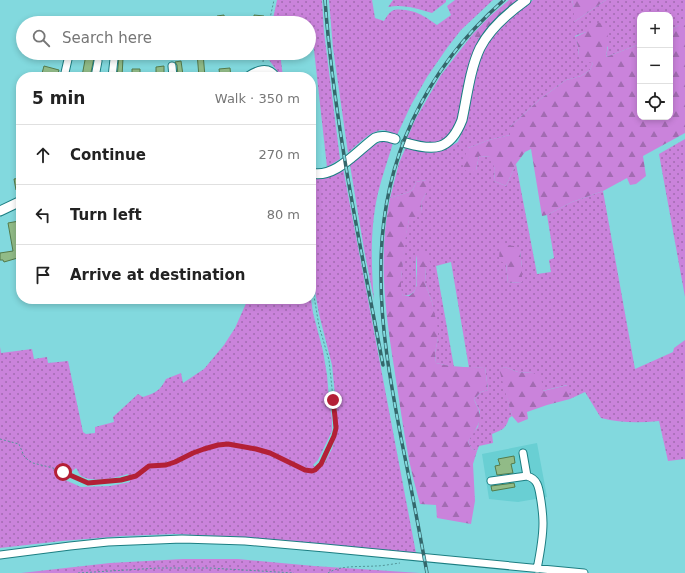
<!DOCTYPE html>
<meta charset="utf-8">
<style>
:root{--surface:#fff;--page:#f6f6f6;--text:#222;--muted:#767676;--line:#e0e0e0}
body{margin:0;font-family:"DejaVu Sans",sans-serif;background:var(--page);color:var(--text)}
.controls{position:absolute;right:12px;top:12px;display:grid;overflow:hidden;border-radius:8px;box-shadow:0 2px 6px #0003}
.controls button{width:36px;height:36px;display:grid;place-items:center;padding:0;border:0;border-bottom:1px solid var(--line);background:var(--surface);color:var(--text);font:20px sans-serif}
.stop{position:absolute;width:12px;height:12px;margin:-9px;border:3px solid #b32036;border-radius:50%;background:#fff}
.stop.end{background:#b32036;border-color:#fff;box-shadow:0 1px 4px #0008}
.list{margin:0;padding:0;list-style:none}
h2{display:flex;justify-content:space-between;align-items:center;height:52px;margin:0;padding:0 16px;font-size:17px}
h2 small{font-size:13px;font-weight:400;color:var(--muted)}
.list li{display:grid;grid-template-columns:26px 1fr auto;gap:12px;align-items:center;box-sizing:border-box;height:60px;padding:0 16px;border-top:1px solid var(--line)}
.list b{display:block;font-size:15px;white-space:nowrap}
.list em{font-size:13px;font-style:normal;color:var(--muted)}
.icon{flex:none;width:22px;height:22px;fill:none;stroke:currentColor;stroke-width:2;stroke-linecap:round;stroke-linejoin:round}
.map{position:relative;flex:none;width:685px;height:573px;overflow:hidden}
.search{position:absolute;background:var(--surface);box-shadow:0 2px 6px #0003;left:16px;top:16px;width:300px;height:44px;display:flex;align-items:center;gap:10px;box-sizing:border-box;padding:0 14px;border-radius:22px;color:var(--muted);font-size:15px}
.panel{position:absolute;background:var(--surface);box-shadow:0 2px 6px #0003;left:16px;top:72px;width:300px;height:232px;border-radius:16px}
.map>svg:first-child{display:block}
</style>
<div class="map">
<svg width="685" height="573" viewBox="0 0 685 573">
<defs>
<pattern id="grass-dots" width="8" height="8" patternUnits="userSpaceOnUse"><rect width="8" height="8" fill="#ca83db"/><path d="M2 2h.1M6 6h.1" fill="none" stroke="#a26bb1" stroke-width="1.8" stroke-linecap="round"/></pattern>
<pattern id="forest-firs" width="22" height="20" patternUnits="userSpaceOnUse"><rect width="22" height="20" fill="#ca83db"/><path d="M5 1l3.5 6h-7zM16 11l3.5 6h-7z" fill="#a26bb1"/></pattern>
</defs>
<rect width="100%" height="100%" fill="#82d9de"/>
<path fill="#69cfd3" d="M537 443 547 497 518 502 489 499 482 454Z"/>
<path fill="url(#grass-dots)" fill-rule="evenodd" d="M277 0H322L324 32 340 159 327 167 312 32 309 33V23H272Z
M329 0H372L375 18 384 21C386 17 389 13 392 11 398 7 418 12 423 16 428 18 432 22 437 25L451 15 447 6 455 0H493L461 30 447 48 427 77 411 105 397 135C392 133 387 130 382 130 370 131 356 146 348 153L333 48Z
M393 0H446V2L432 13C417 9 404 4 388 7Z
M533 0H572L574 8V22L606 0H685V25H679L670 30V15H640V44L606 57 608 47 586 32 575 36 578 46 579 56 593 63 590 70 581 76 566 80 539 100 510 127V135L489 140 468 148 476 170 479 156 492 157 495 170 494 181 506 186 516 164 537 274 551 272 549 260 554 258 547 215 572 202 603 191 635 369 673 352 674 348 685 340V459L668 461 659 421C639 423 620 423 601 418L585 392 570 399 567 385 542 391 533 373 518 372 505 367 500 369 512 416 509 418C506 429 502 430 492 434L493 443 479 446 477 451 472 449 468 442 472 434 478 427 480 412 474 399 481 392 488 390 487 382 485 367 469 368 451 262 436 266 454 367 436 363 435 353 438 338 432 302 425 283 426 266H432L417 255C416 259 416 264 416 268 416 280 421 295 403 296L401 291V279L404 243 409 219 422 212 421 203 426 193V180L416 182C413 191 412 191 403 194 399 195 394 197 390 198L399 163 406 147 417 151 431 153 446 149 458 142 466 122 473 81 481 55 490 41 497 30 514 15ZM520 251 522 267V282L508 283 506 263Z
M472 35 481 40 475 48 472 57 459 117C447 148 435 145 407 139L415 120 441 75Z
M266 53H280L283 77H281C276 67 269 63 266 53Z
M685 139V297L659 154Z
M384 141H389L393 143C388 160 382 176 378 193 370 228 371 264 374 300L364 249 350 165 371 146Z
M343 168 416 553 242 537 175 534 122 536 62 541 0 548V347L1 353 32 349 34 359 47 357 48 363 68 361 83 432 86 434 95 433V427L114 422 113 417 138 394 143 397C155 393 160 391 166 379L181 373 183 383 204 369 224 345 235 328 248 299H311L313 313 323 351 327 375 329 399 332 419V431L318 460 313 465 318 470 325 462 332 449 337 432V414L332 365 319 314 315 291 311 255V177C323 180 333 174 343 168ZM76 468C78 471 79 474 81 476 92 483 116 478 128 474L130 482 110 486 81 487 63 479Z
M183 559H238L314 566 420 573H21L110 563Z"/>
<path fill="url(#forest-firs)" d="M509 0H521L481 40 472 35 489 17Z
M572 0H606L574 22V8Z
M605 22C609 33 608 45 606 57L640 44V117H670V30L679 25H685V133L643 156 646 176 636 184 630 185 627 178 603 191 572 202 547 215 542 216 531 149 525 152 516 164 506 186 494 181 495 170 491 157 479 156 476 170 471 173 463 169 465 156 468 148 489 140 510 135V127L539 100 566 80 581 76 590 70 593 63 584 61 579 56 578 46 575 37 586 32C589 23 597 23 605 22Z
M426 180 428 184 426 193 421 203 422 212 419 217H413L409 220C406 233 404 247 403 261 402 273 399 285 403 296H409L414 292 417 285V255L420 248H423L432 266H426L425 283 432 302 438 329V338L435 353 436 363C452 367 468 368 485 367L488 390 481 392 474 399C475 403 478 407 479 411 483 422 473 433 468 442L472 449 477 451 473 464 475 501 471 524 437 518 436 505 420 504C416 489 412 474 409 460 403 429 399 398 394 367 385 310 378 256 390 198 394 197 399 195 403 194 412 191 413 191 416 182Z
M500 244 514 246 520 251 522 267V282L508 283 506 263 499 261Z
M505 367 518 372 533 373 541 377 543 391 568 385 570 399 547 405 527 412 528 419 518 423 512 416 499 369Z"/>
<path fill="#91bb87" stroke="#547b4a" d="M224 15 225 23H217V16Z
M254 15 264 16 263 23H254Z
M85 53H95L90 77 82 76 85 60Z
M197 53H203L205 77H199Z
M239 53H255L254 58 239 57Z
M119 57 123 58 122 77H117Z
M181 61 183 75H178L177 65 175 62Z
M44 66 59 70 57 77H41Z
M164 66V77H156V67Z
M230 68 231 77H220L219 69Z
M132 69H140V77H132Z
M21 178V189L16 190 14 179Z
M19 221 21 231 17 232 21 257 4 262 3 260H0V253L13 251 8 223Z
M514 456 515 463 511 464 513 473 497 475 495 466 500 465 498 459Z
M514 483 515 487 492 491 491 486Z"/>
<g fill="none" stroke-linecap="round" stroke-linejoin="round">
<defs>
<path id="minor" d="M172 66 173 77
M64 77 69 55
M95 77 98 61
M112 77 114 59
M523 453 527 476C539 479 539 490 541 501 542 508 543 515 543 523 543 538 540 554 537 569
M491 481 527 476
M0 555 70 546 108 542 182 539 214 540 245 541 325 548 584 573"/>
<path id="major" d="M248 77C257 71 268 66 275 77
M406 143C434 151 450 151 462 120 467 97 470 69 480 48 490 28 508 13 526 0
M311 173C335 179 357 151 375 138 382 135 388 137 395 139
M0 211 21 201"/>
</defs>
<use href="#minor" stroke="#1c7e82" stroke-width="9"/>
<use href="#major" stroke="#1c7e82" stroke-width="11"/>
<path stroke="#539599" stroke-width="1" stroke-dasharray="2 2" stroke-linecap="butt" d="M269 23 274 0
M263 62 264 53
M0 439 19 444 24 456 28 460 33 463 53 468 88 483 121 480 136 476 149 466 166 465 175 462 193 453 204 449 218 445 228 444 256 449 270 453 305 470 312 471 315 470 321 463 327 451 334 436 336 428 335 417 329 360 319 326 311 278
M78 573 158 568H210L294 573
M328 573C340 565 360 567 375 566 383 566 392 564 400 563"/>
<use href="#minor" stroke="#fff" stroke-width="7"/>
<use href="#major" stroke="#fff" stroke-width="9"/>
<defs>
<path id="rail" d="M325 0C334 123 360 244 383 365
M427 573C419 530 411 486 402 443 391 385 380 327 381 268 381 162 424 70 504 0"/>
</defs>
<use href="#rail" stroke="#34676b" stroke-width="3.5"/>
<use href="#rail" stroke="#82d9de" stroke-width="2" stroke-dasharray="6" stroke-linecap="butt"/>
</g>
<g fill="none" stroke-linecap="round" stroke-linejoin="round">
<path stroke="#b32036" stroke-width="5" d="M63 472 88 483 121 480 136 476 149 466 166 465 175 462 193 453 204 449 218 445 228 444 256 449 270 453 305 470 312 471 315 470 321 464 327 451 334 436 336 428 335 417 333 400"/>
</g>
</svg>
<div class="controls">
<button>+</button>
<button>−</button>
<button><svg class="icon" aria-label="locate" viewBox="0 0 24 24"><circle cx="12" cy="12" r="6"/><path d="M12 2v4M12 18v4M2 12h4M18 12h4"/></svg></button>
</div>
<div class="stop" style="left:63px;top:472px"></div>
<div class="stop end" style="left:333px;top:400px"></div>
<div class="search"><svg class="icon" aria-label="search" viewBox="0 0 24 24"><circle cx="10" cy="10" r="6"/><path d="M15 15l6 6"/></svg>Search here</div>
<section class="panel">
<h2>5 min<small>Walk · 350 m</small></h2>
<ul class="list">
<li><svg class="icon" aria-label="ahead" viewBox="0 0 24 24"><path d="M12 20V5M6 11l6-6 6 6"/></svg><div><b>Continue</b></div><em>270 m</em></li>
<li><svg class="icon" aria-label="left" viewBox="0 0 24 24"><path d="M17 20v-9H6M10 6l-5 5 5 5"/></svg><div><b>Turn left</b></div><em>80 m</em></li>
<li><svg class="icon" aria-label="arrive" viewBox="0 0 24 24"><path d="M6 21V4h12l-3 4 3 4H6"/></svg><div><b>Arrive at destination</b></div></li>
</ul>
</section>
</div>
